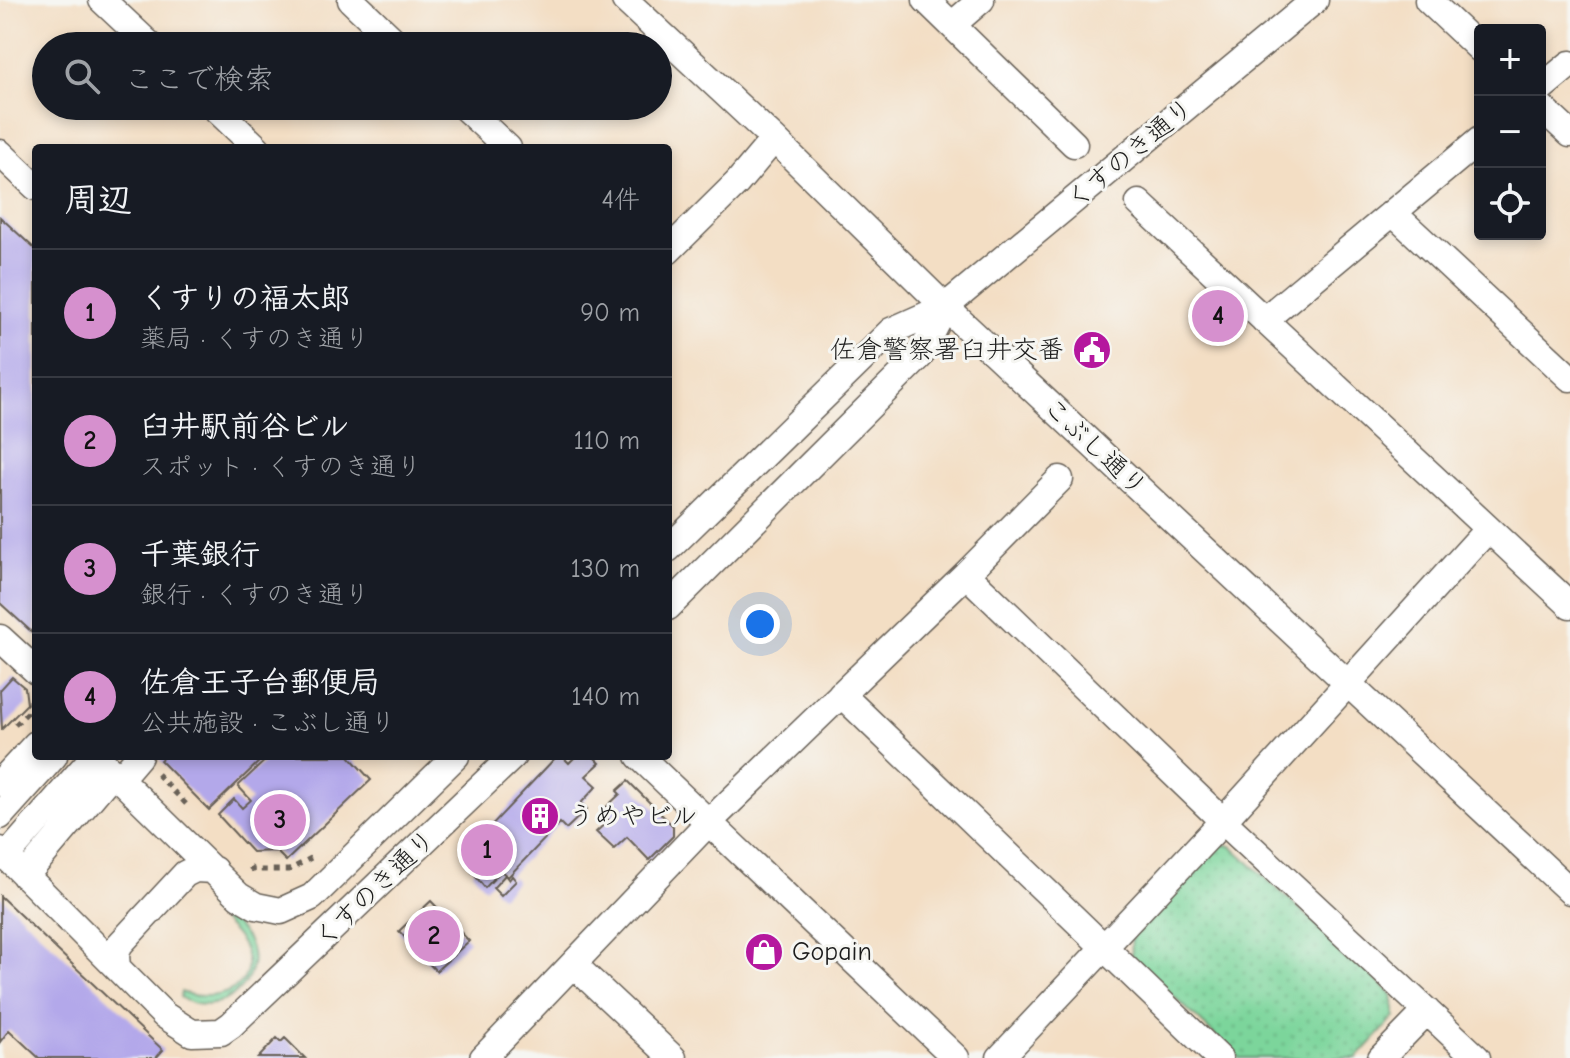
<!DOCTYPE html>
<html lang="ja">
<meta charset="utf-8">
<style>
:root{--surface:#171b24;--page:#242831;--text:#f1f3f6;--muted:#9ea1a6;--line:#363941;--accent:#d690ce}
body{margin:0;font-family:"Comic Neue","Klee One",sans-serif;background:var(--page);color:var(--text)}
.controls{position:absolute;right:24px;top:24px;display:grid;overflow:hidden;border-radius:8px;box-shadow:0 4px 12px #0003}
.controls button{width:72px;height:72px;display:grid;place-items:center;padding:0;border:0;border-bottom:2px solid var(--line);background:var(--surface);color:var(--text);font:40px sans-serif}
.you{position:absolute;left:760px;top:624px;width:28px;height:28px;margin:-20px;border:6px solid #fff;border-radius:50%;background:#1a73e8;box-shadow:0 0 0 12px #1a73e833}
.badge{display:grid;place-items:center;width:52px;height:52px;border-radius:50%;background:var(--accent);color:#111;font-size:26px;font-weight:700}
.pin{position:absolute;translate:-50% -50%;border:4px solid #fff;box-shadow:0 2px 8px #0006}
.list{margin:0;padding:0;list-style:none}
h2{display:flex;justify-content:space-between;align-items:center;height:104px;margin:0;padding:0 32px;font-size:34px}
h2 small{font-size:26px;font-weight:400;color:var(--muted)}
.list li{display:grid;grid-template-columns:52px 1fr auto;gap:24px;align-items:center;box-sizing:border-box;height:128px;padding:0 32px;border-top:2px solid var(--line)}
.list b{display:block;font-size:30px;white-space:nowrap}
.list p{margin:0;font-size:26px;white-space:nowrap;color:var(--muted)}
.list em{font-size:26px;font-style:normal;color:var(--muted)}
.icon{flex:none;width:44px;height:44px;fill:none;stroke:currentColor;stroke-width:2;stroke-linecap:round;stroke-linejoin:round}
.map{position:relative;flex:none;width:1570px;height:1058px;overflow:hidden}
.search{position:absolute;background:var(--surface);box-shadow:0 4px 12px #0003;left:32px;top:32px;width:640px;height:88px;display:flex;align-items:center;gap:20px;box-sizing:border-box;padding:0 28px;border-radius:44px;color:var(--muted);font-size:30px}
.panel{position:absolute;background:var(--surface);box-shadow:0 4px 12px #0003;left:32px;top:144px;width:640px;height:616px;border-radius:8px}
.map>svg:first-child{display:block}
</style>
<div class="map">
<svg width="1570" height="1058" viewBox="0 0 1570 1058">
<defs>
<pattern id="grass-dots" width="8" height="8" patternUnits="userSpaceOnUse" patternTransform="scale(2)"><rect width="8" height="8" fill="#7cd59b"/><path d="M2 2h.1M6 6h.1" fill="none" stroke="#6bb685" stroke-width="1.8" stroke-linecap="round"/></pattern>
</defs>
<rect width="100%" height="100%" fill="#f6f6f2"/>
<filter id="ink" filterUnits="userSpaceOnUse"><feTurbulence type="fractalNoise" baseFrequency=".0125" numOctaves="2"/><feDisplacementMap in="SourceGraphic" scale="16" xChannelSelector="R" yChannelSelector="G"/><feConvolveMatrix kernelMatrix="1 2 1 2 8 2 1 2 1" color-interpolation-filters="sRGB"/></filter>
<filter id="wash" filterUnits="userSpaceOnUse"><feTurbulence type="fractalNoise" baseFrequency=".006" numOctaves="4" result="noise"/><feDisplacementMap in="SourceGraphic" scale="32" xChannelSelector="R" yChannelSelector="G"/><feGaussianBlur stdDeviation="1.8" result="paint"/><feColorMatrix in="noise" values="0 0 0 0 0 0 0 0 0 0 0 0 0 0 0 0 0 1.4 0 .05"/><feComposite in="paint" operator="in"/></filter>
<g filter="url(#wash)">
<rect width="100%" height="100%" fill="#f3dec4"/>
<path fill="url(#grass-dots)" stroke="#4c785c" stroke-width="2" d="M1219 844 1231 846 1392 994 1395 1017 1357 1058H1239L1132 957 1131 935Z
M210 900C219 905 225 914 232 921 237 927 245 934 248 941 269 983 213 1022 180 997L181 992C210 1003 259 992 245 952 240 935 220 920 208 907Z"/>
<g id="blocks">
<path fill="#b3a8ea" d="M0 217 36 250V636L0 603Z
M12 677 25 688 27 704 2 729 0 690Z
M165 756H265L209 810 160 760Z
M270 756H349L371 780 286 861 276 851 252 852 218 815 234 799 242 808 251 800 238 786Z
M557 756H562L569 763 576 756H593L600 763 586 776 597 786 581 803 587 809 566 829 560 823 508 877 501 871 485 888 472 872 482 862 469 849Z
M628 781 673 826V836L649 860 627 837 614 849 596 832 609 820 601 812 620 794 617 791Z
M505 875 509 880 512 876 516 881 501 896 493 888Z
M0 896 163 1050 156 1058H39L9 1030 0 1042Z
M431 901 469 941 436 971 399 931Z
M277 1038 281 1042 285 1038 305 1058H258Z"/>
</g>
</g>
<g filter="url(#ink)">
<use href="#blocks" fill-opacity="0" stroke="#676057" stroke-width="2"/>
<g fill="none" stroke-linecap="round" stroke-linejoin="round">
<defs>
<path id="minor" d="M102 0 151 46
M351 0 399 46
M625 0 774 139 945 307 1570 891
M926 0 1074 144
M1428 0 1480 49
M952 25 981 0
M1540 89 1570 64
M213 106 257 148
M463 106 508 148
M1540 106 1570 134
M0 153 36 187
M1139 203 1570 605
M1393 213 1570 378
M668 251 737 183 774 139
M1264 320 1480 140
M668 549 891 331 945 307 1315 0
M966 574 1223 821 1477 1058
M668 607 920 356 945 307
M0 638 36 671
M841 694 1219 1058
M96 756 239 896 256 906 281 911 312 897 456 756
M639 756 956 1058
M121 777 139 756
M0 783 36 744
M0 816 54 756
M0 850 164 1015 192 1033 221 1032 231 1025 513 756
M6 857 94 756
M25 876 114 771
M573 964 673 1058
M117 968 116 955 119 945 185 874 195 869 214 870
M483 1058 708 823 966 574 1060 479
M1000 1058 1223 821 1488 529
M1381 1058 1427 1011"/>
</defs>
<use href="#minor" stroke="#676057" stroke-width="29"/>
<path stroke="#676057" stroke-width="5" stroke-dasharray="6 6" stroke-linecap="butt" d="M15 725 34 706
M157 774 186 804
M250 867 253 870H289L311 858"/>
<use href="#minor" stroke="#fff" stroke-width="26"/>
</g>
</g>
<defs>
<symbol id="civic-disc" viewBox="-11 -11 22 22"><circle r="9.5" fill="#b5179e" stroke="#f6f6f2"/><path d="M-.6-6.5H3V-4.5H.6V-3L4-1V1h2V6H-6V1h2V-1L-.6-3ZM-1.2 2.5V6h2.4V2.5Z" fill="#fff"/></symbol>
<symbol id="building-disc" viewBox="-11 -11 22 22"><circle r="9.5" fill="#b5179e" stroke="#f6f6f2"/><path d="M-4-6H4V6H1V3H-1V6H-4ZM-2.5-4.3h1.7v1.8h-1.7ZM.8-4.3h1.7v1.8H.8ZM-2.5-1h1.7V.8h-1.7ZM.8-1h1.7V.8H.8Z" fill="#fff"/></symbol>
<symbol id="shop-disc" viewBox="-11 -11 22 22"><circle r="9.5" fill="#b5179e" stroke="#f6f6f2"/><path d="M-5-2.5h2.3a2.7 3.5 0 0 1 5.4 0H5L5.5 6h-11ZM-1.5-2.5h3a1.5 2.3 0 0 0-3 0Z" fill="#fff"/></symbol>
</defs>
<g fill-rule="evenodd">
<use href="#civic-disc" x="1070" y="328" width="44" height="44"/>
<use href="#building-disc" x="518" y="794" width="44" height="44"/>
<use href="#shop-disc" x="742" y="930" width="44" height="44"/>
</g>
<g text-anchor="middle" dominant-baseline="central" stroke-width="6" stroke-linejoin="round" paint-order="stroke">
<g font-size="26" fill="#1c1c1c" stroke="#f6f6f2">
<text transform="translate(1130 154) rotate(-40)">くすのき通り</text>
<text transform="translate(1095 447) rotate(43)">こぶし通り</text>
<text transform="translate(375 889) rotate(-44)">くすのき通り</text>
</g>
<g font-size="26" fill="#1c1c1c" stroke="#f6f6f2" text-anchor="start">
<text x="1064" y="350" text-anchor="end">佐倉警察署臼井交番</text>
<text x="568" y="816">うめやビル</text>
<text x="792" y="952">Gopain</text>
</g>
</g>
</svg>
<div class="controls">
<button>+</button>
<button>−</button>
<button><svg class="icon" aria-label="locate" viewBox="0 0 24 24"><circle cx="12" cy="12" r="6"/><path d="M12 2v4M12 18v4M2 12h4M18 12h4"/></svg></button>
</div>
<div class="you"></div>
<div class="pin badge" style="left:487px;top:850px">1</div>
<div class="pin badge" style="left:434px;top:936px">2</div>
<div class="pin badge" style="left:280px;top:820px">3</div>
<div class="pin badge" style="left:1218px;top:316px">4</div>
<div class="search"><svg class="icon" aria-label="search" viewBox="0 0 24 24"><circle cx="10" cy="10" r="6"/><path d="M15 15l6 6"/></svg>ここで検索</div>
<section class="panel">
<h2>周辺<small>4件</small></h2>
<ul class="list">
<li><span class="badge">1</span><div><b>くすりの福太郎</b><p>薬局 · くすのき通り</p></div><em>90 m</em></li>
<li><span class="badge">2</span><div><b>臼井駅前谷ビル</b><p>スポット · くすのき通り</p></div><em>110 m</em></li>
<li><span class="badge">3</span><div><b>千葉銀行</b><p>銀行 · くすのき通り</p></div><em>130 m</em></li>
<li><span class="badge">4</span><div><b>佐倉王子台郵便局</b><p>公共施設 · こぶし通り</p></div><em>140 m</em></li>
</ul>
</section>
</div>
